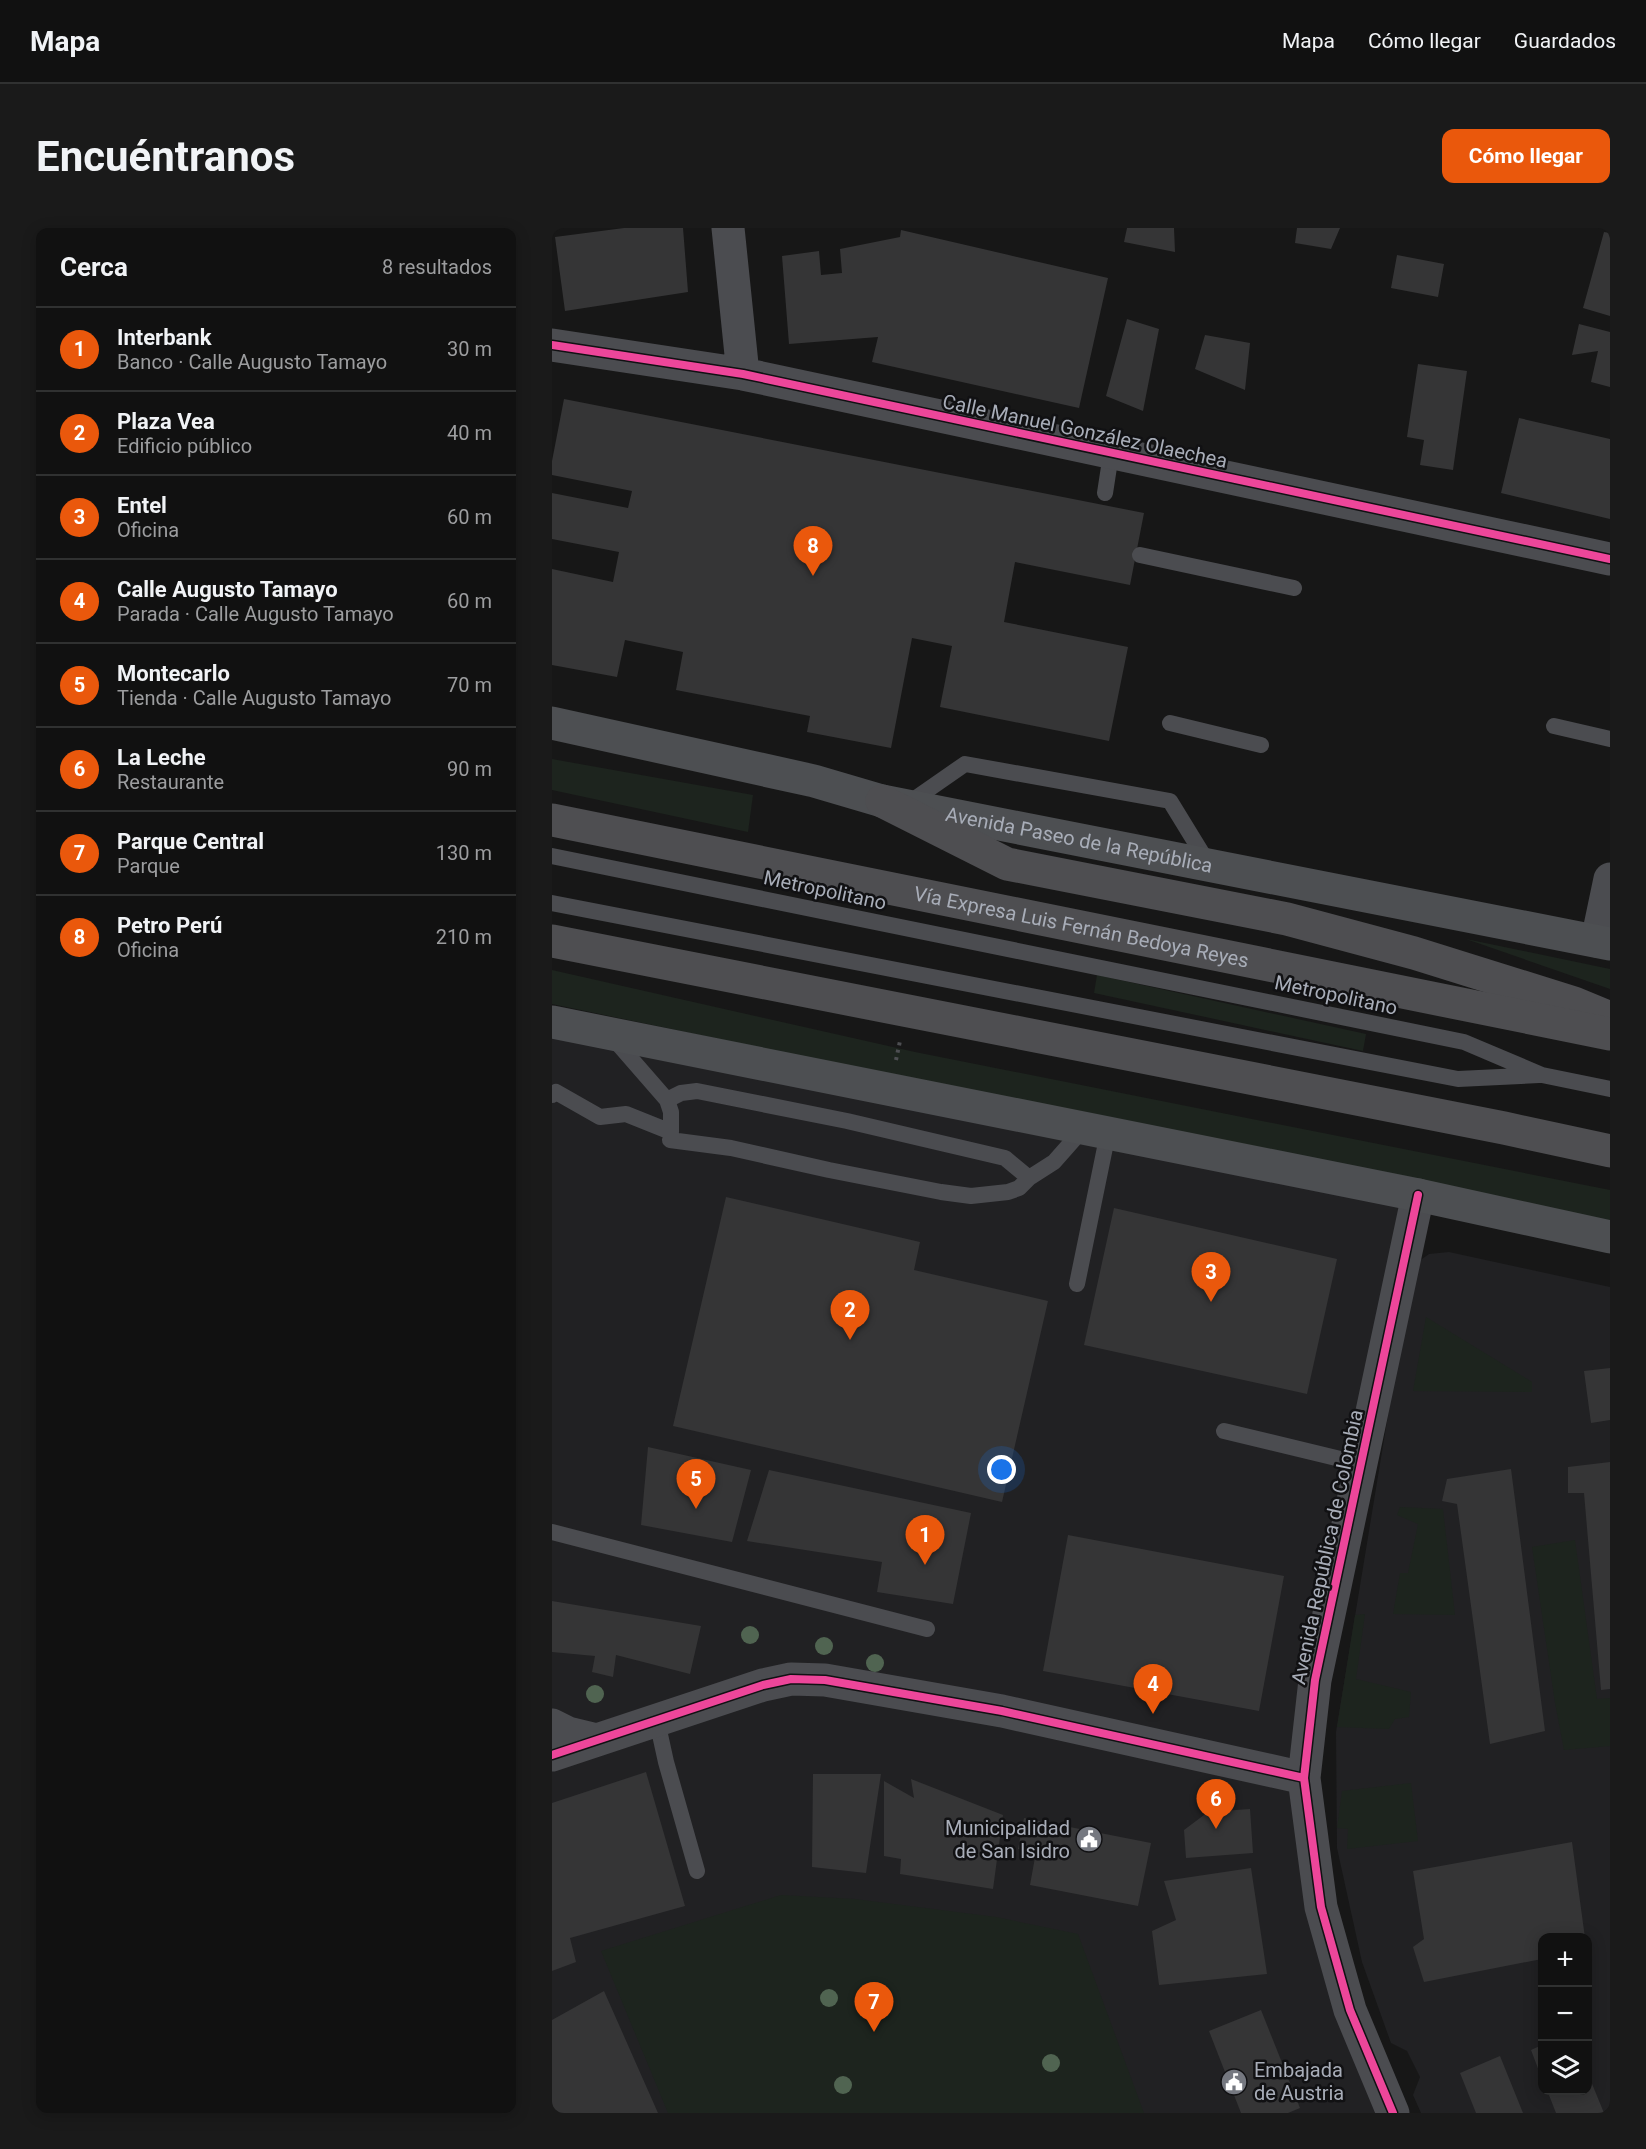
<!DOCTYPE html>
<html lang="es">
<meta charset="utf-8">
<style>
:root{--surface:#111;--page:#1a1a1a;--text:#f1f3f6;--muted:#9c9d9f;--line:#303131;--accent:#ea580c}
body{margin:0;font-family:Roboto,sans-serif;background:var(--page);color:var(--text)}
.controls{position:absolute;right:18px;bottom:18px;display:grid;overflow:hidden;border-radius:12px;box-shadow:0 3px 15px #0003}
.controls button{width:54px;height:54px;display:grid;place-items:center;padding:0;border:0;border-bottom:2px solid var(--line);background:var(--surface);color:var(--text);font:30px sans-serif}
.you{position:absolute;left:450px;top:1242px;width:21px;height:21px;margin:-15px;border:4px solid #fff;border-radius:50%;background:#1a73e8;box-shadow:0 0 0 9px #1a73e833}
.badge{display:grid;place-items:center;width:39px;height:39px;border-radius:50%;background:var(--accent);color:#fff;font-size:20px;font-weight:700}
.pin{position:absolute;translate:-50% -50px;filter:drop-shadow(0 2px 3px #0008)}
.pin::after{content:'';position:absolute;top:32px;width:21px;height:18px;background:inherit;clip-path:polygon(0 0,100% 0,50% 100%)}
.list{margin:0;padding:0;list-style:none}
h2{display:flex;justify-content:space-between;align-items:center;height:78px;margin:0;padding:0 24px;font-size:26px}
h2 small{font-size:20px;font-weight:400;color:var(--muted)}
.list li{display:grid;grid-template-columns:39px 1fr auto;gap:18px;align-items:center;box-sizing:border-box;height:84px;padding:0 24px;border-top:2px solid var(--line)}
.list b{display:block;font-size:22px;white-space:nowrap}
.list p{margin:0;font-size:20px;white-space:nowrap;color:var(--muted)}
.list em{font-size:20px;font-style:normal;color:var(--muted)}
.icon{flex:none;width:33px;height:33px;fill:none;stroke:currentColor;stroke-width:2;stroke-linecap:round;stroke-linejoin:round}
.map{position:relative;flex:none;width:1058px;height:1885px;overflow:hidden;border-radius:12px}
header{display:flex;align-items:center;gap:36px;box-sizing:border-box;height:84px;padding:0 30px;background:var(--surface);border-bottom:2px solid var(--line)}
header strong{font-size:28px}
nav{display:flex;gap:33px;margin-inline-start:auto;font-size:21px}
.intro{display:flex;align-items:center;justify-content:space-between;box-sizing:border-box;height:144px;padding:0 36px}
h1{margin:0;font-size:42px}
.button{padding:15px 27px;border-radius:12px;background:var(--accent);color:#fff;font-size:21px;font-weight:700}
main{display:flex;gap:36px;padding:0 36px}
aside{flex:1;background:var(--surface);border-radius:12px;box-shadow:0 3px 15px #0003}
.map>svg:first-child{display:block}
</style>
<header>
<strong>Mapa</strong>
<nav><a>Mapa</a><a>Cómo llegar</a><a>Guardados</a></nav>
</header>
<div class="intro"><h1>Encuéntranos</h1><a class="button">Cómo llegar</a></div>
<main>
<aside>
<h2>Cerca<small>8 resultados</small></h2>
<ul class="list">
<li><span class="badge">1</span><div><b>Interbank</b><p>Banco · Calle Augusto Tamayo</p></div><em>30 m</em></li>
<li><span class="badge">2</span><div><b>Plaza Vea</b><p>Edificio público</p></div><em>40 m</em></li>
<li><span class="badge">3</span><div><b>Entel</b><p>Oficina</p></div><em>60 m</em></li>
<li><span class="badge">4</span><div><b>Calle Augusto Tamayo</b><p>Parada · Calle Augusto Tamayo</p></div><em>60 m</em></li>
<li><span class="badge">5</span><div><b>Montecarlo</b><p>Tienda · Calle Augusto Tamayo</p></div><em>70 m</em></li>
<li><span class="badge">6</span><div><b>La Leche</b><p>Restaurante</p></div><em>90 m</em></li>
<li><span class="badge">7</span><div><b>Parque Central</b><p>Parque</p></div><em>130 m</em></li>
<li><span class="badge">8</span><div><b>Petro Perú</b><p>Oficina</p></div><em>210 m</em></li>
</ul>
</aside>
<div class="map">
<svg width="1058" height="1885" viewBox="0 0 1058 1885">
<rect width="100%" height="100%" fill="#171717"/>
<path fill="#212123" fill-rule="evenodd" d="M0 796 851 978 739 1575 830 1885H0Z
M897 1024 1058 1059V1885H869L861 1867 868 1849 855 1823 839 1815 810 1734 785 1620 784 1504 849 1108 863 1036 877 1026ZM990 1710H1036V1862H990Z"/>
<path fill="#1d241e" d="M0 531 201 567 196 604 0 562Z
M914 711 1058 741V761Z
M0 742 363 824 1058 962V998L0 776Z
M545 747 814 806 811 823 542 765Z
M874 1089 980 1154V1164L861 1163Z
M848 1279 891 1281 903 1387 841 1386 848 1345H856L866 1296 845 1287Z
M1023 1312 1045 1471 1058 1470V1518L1012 1522 1003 1475 980 1319Z
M813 1386 804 1451 859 1464 857 1489 843 1491 837 1501 785 1499 803 1387Z
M859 1555 866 1613 795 1621 796 1601 785 1600 790 1563Z
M229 1667 303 1671 444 1689 526 1706 592 1885H116L49 1723Z"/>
<path fill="#353536" d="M72 0H131L136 64 13 83 3 9Z
M575 0H622L623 24 572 14Z
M745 0H788L779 21 743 15Z
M349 2 556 50 527 180 320 134 326 109 237 116 230 28 267 23 269 47 290 45 288 21 348 9Z
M1052 4 1058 5V88L1031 80Z
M845 27 892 36 886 69 839 60Z
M575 91 607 101 591 183 554 168Z
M1027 96 1058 104V159L1039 154 1046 123 1020 127Z
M653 107 698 115 693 162 643 141Z
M866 136 915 143 901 242 868 237 872 212 855 209Z
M12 171 592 285 578 357 463 334 452 394 576 419 557 513 388 479 400 418 360 410 339 520 255 504 258 488 124 462 131 424 73 412 65 449 0 437V341L61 354 67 324 0 311V265L76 280 80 263 0 247V233Z
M967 190 1058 211V291L949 265Z
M174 969 368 1014 362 1042 496 1073 450 1274 121 1198Z
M562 980 785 1031 755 1166 532 1117Z
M1058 1140V1192L1039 1195 1032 1143Z
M96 1219 199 1242 180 1314 89 1297Z
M1058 1234V1461L1049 1462 1032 1265H1016V1239Z
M959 1241 993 1503 938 1516 905 1276 890 1273 895 1251Z
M217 1242 419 1285 401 1376 325 1364 330 1334 195 1313Z
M516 1307 732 1348 707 1483 491 1443Z
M0 1373 149 1398 138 1446 64 1427 61 1449 40 1444 43 1428 0 1424Z
M94 1544 133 1678 18 1710 24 1734 0 1743V1575Z
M261 1546H329L314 1645 260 1639Z
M359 1551 451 1587 441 1661 348 1646 349 1631 332 1628V1553L362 1570Z
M698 1581 701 1625 634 1630 632 1602 656 1584Z
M472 1590 599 1615 586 1678 478 1657 484 1624 466 1621Z
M1020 1614 1033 1710H990V1731L872 1754 861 1719 872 1711 861 1643Z
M699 1640 715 1746 607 1757 600 1703 624 1692 612 1653Z
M52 1763 106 1885H0V1792Z
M709 1782 748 1880 736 1885H689L657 1803Z
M990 1817V1851L979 1822Z
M948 1828 971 1885H924L908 1845Z
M1036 1846 1052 1885H1004L995 1862H1036Z"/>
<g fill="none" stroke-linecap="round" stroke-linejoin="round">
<path stroke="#4d4e52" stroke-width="4" stroke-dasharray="3 4.5" stroke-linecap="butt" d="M344 832 348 813"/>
<path stroke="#4b4c50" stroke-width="16" d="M553 265 559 226
M588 327 742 360
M618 495 709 517
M1002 498 1058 511
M354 577 413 536 618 573 656 635
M0 628 912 814 990 847 1058 861
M0 675 906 851 987 847
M0 867 4 864 48 889 74 886 119 904V884L115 872 61 810
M115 872 129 865 145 863 295 893 453 930 477 950
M118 912 179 920 277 942 389 964 419 968 456 964 467 960 477 950 502 934 532 900
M525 1056 556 905
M672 1203 809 1236
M0 1304 375 1401
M105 1493 114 1534 145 1643"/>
<path stroke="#4b4c50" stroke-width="33" d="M176 0 191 146
M0 117 191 146 1058 331
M1045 713 1058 651
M0 1497 16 1505 45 1512
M0 1527 211 1457 239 1451 273 1452 450 1483 752 1550
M841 1885 798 1782 769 1679 752 1550 763 1452 866 967"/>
<g stroke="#4d4f52" stroke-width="33">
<path id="s1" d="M0 495 262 553 330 573 1058 716"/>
<path d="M0 794 866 967 1058 1009"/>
</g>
<g stroke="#4e4e51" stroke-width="33">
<path d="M330 573 455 636 735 691 862 725 1022 775 1058 790"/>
<path id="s2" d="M0 592 1058 806"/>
<path d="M0 713 952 900 1058 923"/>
</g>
<defs>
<path id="cycleway" d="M0 117 191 146 1058 331
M0 1527 211 1457 239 1451 273 1452 450 1483 752 1550
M841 1885 798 1782 769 1679 752 1550 763 1452 866 967"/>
</defs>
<use href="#cycleway" stroke="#111113" stroke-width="11"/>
<use href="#cycleway" stroke="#ed469a" stroke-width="8"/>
</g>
<g fill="#506451">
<circle cx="198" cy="1407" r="9"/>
<circle cx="272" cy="1418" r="9"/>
<circle cx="323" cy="1435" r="9"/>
<circle cx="43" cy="1466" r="9"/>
<circle cx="277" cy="1770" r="9"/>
<circle cx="499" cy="1835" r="9"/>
<circle cx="291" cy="1857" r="9"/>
</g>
<defs>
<symbol id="civic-disc" viewBox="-11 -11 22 22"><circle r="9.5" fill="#757880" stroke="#111113"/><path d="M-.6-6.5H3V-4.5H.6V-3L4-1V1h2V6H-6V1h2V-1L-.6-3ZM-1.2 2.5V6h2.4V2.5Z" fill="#fff"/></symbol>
</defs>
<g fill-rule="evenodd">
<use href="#civic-disc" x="522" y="1596" width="30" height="30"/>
<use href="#civic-disc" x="667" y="1839" width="30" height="30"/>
</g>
<g text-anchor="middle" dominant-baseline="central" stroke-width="5" stroke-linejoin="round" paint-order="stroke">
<g font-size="20" fill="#a8adb8" stroke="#111113">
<text transform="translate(533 203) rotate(12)">Calle Manuel González Olaechea</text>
<text stroke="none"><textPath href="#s1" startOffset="540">Avenida Paseo de la República</textPath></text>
<text transform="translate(273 662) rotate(12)">Metropolitano</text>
<text stroke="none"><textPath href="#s2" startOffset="540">Vía Expresa Luis Fernán Bedoya Reyes</textPath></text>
<text transform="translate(784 767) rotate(12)">Metropolitano</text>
<text transform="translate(775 1319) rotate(-78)">Avenida República de Colombia</text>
</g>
<g font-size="20" fill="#a8adb8" stroke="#111113" text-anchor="end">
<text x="518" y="1600">Municipalidad<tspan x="518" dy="23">de San Isidro</tspan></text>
<text x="702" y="1842" text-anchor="start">Embajada<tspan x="702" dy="23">de Austria</tspan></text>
</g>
</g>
</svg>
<div class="controls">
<button>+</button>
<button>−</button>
<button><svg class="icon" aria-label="layers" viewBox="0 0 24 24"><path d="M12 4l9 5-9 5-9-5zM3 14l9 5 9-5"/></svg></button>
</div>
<div class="you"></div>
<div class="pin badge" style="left:373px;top:1337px">1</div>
<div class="pin badge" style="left:298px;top:1112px">2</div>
<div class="pin badge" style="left:659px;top:1074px">3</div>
<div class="pin badge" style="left:601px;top:1486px">4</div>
<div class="pin badge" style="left:144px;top:1281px">5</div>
<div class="pin badge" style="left:664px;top:1601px">6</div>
<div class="pin badge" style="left:322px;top:1804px">7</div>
<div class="pin badge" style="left:261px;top:348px">8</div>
</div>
</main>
